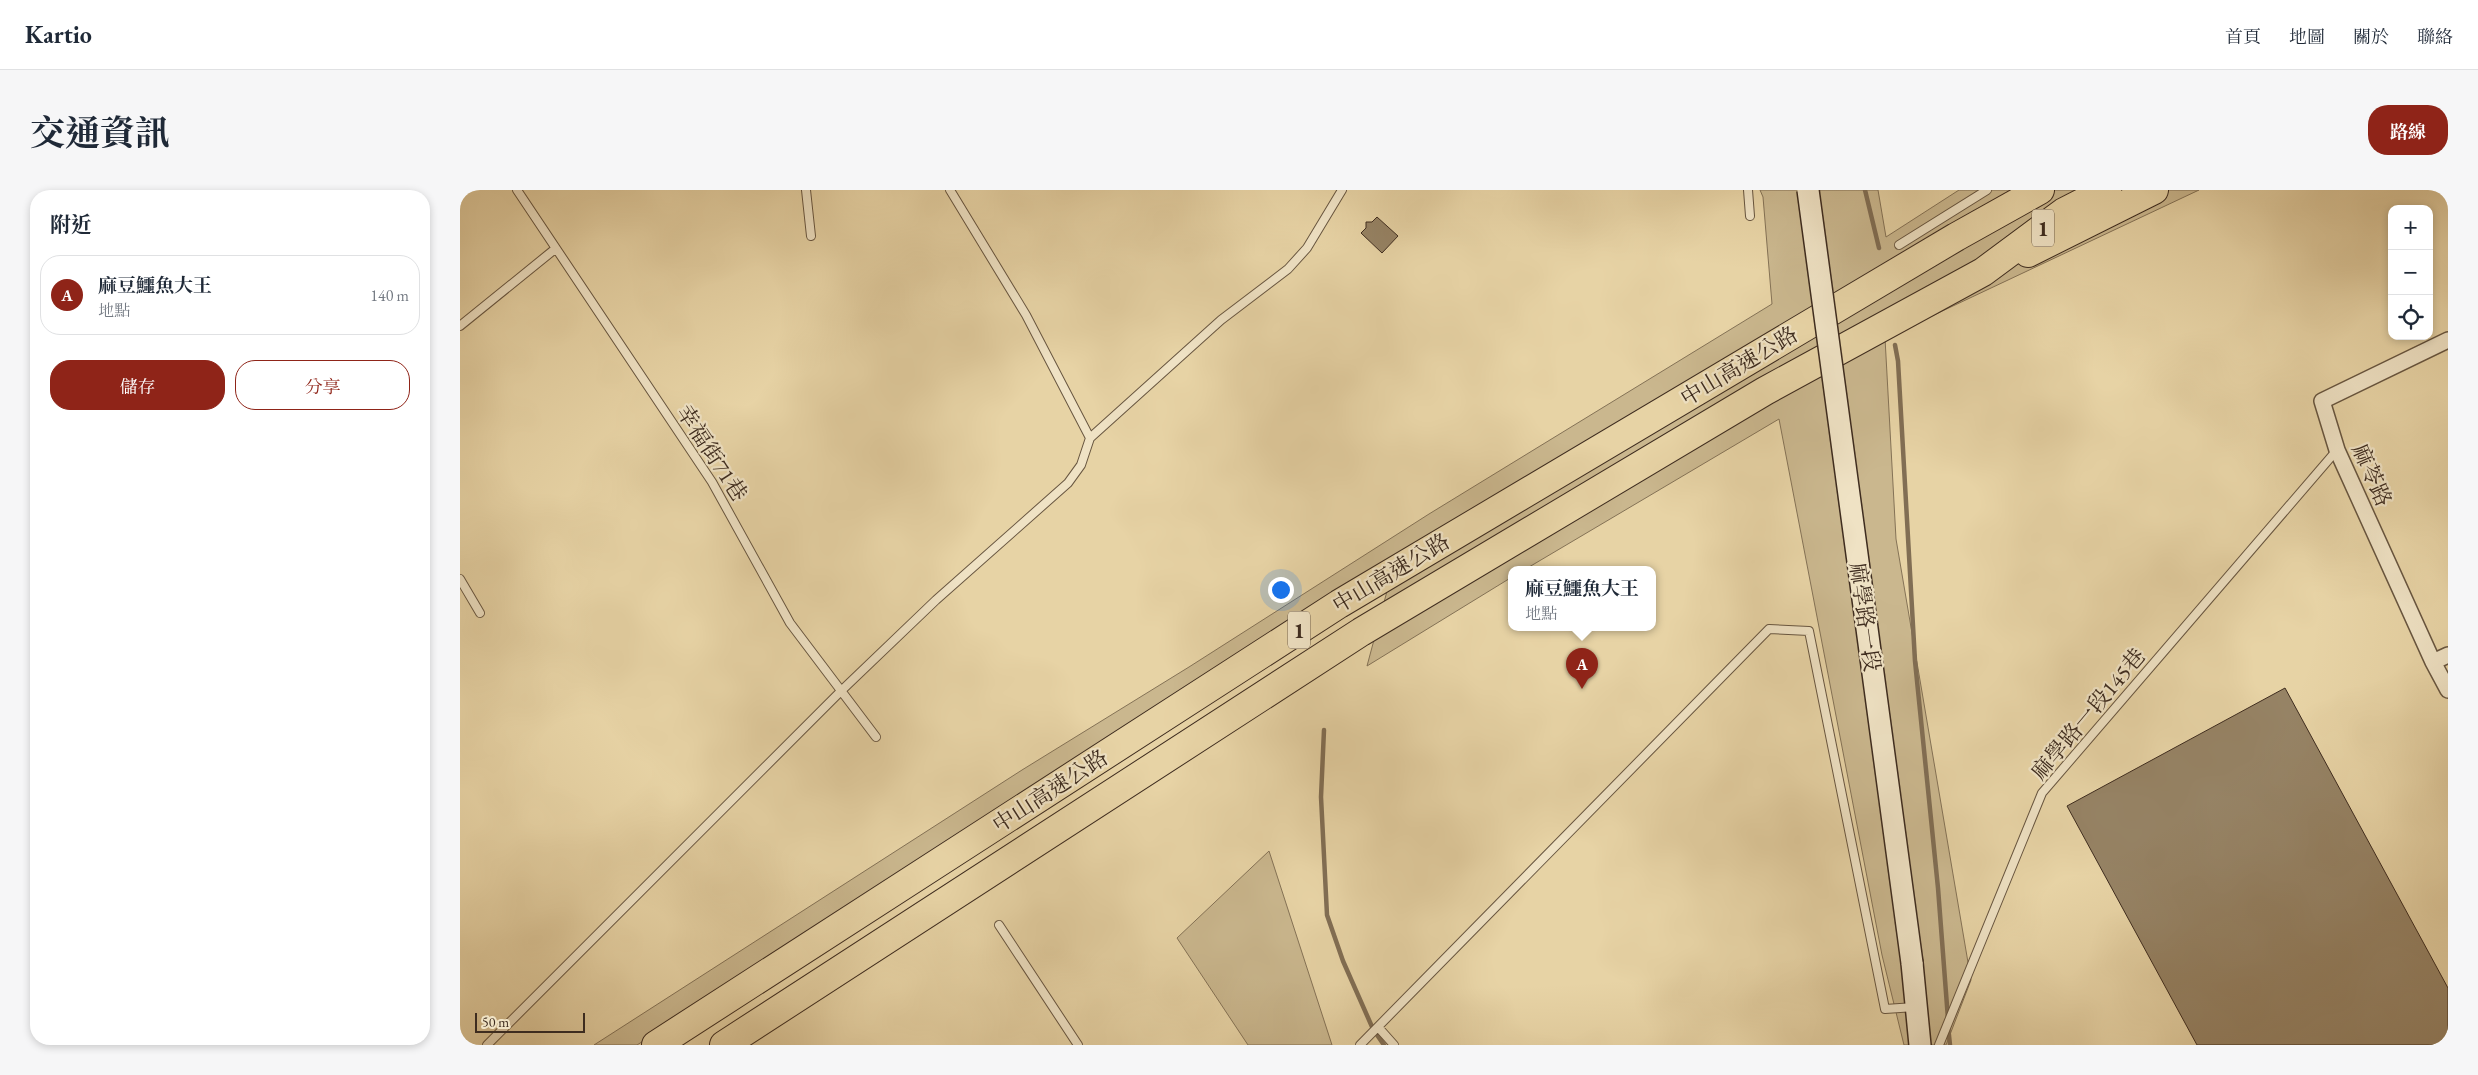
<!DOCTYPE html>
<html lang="zh-TW">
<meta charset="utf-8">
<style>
:root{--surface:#fff;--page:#f6f6f7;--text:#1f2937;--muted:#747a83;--line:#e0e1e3;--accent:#8f2418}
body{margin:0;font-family:"EB Garamond","Noto Serif TC",serif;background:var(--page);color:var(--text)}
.controls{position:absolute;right:15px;top:15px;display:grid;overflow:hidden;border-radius:10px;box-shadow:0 2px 8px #0003}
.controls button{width:45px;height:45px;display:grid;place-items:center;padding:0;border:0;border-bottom:1px solid var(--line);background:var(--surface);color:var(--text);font:25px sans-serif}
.scale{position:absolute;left:15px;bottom:12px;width:110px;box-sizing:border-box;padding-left:5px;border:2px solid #3e2c1f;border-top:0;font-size:14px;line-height:18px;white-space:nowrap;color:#3e2c1f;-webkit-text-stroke:4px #efe2c4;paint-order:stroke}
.you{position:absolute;left:820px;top:399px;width:18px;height:18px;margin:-12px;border:4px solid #fff;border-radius:50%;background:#1a73e8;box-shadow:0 0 0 8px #1a73e833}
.badge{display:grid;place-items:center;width:32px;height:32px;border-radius:50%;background:var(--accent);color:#fff;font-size:16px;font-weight:700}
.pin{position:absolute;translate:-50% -41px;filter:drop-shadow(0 1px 2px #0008)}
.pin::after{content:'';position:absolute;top:26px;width:18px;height:15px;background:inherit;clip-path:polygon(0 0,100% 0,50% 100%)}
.popup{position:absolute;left:1048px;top:376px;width:148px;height:65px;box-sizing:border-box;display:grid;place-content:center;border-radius:10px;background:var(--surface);filter:drop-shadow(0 1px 4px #0005);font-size:16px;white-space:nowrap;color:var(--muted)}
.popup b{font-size:19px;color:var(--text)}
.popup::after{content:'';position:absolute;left:50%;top:100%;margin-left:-10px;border:10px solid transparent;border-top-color:var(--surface)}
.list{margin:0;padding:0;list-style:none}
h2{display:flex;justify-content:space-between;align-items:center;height:65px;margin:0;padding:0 20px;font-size:21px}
h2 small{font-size:16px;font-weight:400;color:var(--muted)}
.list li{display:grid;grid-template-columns:32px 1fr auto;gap:15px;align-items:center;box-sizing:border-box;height:80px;margin:0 10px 10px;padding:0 10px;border:1px solid var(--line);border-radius:20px}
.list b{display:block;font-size:19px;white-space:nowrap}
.list p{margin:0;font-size:16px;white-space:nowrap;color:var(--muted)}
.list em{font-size:16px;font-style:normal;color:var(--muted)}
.actions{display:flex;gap:10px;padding:15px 20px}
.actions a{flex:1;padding:11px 0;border:1px solid var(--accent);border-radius:20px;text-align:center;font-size:18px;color:var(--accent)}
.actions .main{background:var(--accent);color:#fff}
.icon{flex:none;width:28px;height:28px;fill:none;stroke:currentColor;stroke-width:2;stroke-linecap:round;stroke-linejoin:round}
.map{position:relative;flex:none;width:1988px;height:855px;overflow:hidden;border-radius:20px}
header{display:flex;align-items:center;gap:30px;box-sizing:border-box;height:70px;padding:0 25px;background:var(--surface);border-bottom:1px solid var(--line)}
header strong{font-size:24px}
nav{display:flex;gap:28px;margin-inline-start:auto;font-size:18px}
.intro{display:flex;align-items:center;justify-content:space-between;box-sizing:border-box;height:120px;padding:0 30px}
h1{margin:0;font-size:35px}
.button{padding:12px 22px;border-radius:20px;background:var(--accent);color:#fff;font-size:18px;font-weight:700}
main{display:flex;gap:30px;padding:0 30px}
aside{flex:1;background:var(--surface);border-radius:20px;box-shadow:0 2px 8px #0003}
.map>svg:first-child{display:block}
</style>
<header>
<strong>Kartio</strong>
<nav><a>首頁</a><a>地圖</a><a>關於</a><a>聯絡</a></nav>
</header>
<div class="intro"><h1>交通資訊</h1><a class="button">路線</a></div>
<main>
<aside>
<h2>附近<small></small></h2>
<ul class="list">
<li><span class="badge">A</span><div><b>麻豆鱷魚大王</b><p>地點</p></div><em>140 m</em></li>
</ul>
<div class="actions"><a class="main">儲存</a><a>分享</a></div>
</aside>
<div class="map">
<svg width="1988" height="855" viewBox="0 0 1988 855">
<rect width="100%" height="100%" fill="#e7d3a5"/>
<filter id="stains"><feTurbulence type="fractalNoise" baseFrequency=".004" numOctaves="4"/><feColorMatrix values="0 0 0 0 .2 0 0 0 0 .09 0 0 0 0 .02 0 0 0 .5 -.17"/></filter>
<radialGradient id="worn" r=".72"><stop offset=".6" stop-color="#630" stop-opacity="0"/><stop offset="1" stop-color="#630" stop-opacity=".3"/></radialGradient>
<path fill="#cab78e" stroke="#847256" d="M1300 0H1418L1426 47 1499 0H1739L1425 148 1436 349 1511 790 1486 855H1444L1422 765 1319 229 1064 380H1052V387L907 476 934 375 723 507 177 855H134L562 580 729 477 969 324 1312 114 1303 7Z
M809 661 872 855H788L717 748Z"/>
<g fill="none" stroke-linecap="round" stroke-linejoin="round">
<path stroke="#816e54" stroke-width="4.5" d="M1405 0 1419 58
M1435 155 1438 171 1455 471 1478 698 1488 829
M864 540 861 607 867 725 883 771 913 839 924 855
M1488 836 1490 855"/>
</g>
<path fill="#968365" stroke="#3e2c1f" d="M917 27 938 46 922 63 901 43 906 38V32H912Z
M1825 498 1988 798V855H1737L1607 616Z"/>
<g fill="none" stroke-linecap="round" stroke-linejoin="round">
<defs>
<path id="lane" d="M57 0 252 292 330 433 416 547
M346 0 351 46
M490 0 566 125 630 248 761 130 828 79 847 58 882 0
M1288 0 1290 26
M1439 55 1527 0
M0 136 95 59
M0 389 20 423
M539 735 618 855
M918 837 934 855
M27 855 381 501 476 410 608 293 621 275 630 248
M900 855 1309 439 1349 441 1425 819 1455 817
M1479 855 1582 603 1877 260"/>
<path id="street" d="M1988 150 1862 211 1877 260 1973 472 1988 500
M1973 472 1988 465"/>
<path id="secondary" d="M1452 773 1460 855"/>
<path id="highway" d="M1568 63 1694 0
M196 855 879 414 1496 47 1580 0
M264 855 901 442 1305 201 1523 82 1604 22 1647 0"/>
</defs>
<use href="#lane" stroke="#685640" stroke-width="10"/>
<use href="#street" stroke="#685640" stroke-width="18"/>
<use href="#secondary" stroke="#3e2c1f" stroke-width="24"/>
<use href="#highway" stroke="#3e2c1f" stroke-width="30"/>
<use href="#lane" stroke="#efe2c4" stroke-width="8"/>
<use href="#street" stroke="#efe2c4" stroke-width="15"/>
<use href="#secondary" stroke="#efe2c4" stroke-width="21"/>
<use href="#highway" stroke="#e7d3a5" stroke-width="28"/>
<defs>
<path id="secondary-bridge" d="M1348 0 1452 773"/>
</defs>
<use href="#secondary-bridge" stroke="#3e2c1f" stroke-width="24" stroke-linecap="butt"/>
<use href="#secondary-bridge" stroke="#efe2c4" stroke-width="21"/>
</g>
<g text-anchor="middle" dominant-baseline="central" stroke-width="4.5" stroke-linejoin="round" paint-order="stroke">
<g fill="#efe2c4" stroke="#736350" stroke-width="1">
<rect x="1572" y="19.5" width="22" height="37" rx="4"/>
<rect x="828" y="421.5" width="22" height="37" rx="4"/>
</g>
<g font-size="21" font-weight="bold" fill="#3e2c1f">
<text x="1583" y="38">1</text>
<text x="839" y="440">1</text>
</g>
<g font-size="22" fill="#3e2c1f" stroke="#efe2c4">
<text transform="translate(1279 176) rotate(-31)">中山高速公路</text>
<text transform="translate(252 263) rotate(57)">幸福街71巷</text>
<text transform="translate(1912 285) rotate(66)">麻苓路</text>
<text transform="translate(931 383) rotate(-31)">中山高速公路</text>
<text transform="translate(1405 427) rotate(82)">麻學路一段</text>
<text transform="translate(1628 524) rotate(-50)">麻學路一段145巷</text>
<text transform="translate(590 601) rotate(-33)">中山高速公路</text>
</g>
</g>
<rect width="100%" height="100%" filter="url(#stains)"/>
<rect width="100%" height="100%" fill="url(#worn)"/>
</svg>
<div class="controls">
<button>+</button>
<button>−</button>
<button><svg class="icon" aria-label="locate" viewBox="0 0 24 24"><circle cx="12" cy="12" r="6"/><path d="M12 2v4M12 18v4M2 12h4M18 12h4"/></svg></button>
</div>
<div class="scale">50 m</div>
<div class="you"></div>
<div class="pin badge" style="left:1122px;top:499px">A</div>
<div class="popup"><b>麻豆鱷魚大王</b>地點</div>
</div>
</main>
